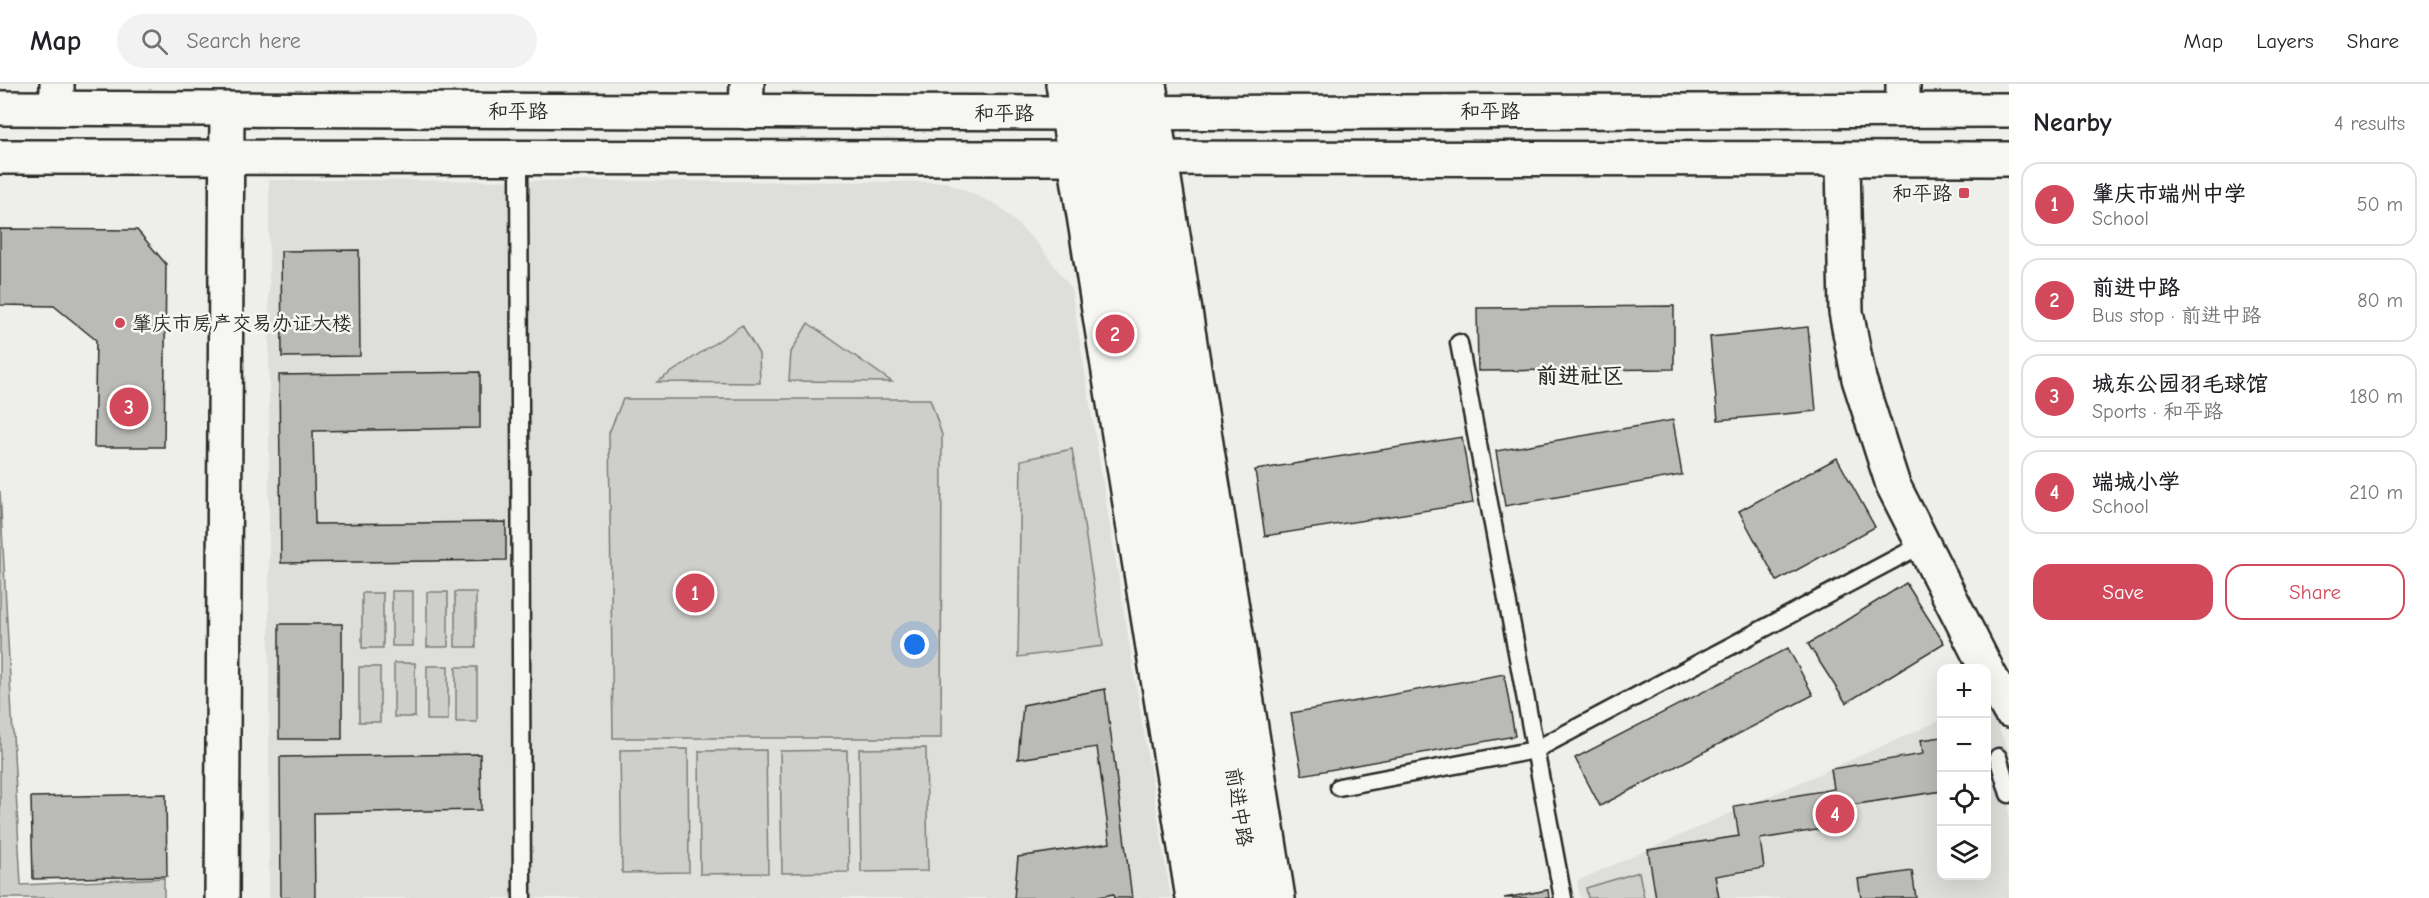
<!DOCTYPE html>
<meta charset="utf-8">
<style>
:root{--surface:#fff;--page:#f2f2f2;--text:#202124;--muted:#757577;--line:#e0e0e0;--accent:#d1495b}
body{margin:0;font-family:"Comic Neue","LXGW WenKai TC",sans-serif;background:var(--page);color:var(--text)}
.controls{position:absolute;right:18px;bottom:18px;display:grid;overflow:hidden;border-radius:12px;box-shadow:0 6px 24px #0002}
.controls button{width:54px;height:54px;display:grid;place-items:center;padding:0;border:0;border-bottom:2px solid var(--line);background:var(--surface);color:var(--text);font:30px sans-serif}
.you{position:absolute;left:915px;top:561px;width:21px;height:21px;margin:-15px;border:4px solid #fff;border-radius:50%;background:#1a73e8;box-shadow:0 0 0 9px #1a73e833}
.badge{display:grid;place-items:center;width:39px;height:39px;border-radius:50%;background:var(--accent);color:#fff;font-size:20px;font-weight:700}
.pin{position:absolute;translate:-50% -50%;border:3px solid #fff;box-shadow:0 2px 6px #0006}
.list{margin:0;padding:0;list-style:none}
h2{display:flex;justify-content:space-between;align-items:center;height:78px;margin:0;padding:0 24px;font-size:26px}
h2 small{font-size:20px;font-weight:400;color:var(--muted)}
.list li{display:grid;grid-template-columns:39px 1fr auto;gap:18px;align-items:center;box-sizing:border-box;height:84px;margin:0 12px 12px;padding:0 12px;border:2px solid var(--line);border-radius:18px}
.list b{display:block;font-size:22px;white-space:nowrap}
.list p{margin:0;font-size:20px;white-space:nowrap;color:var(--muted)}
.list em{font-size:20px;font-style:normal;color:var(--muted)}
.actions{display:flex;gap:12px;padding:18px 24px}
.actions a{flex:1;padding:14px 0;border:2px solid var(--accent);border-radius:18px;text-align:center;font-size:21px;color:var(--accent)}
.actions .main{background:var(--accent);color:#fff}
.icon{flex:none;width:33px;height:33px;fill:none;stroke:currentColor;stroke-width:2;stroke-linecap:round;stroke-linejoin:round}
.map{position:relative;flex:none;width:2009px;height:814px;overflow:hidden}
header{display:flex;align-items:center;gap:36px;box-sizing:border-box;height:84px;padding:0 30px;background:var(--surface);border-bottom:2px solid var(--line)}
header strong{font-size:28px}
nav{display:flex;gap:33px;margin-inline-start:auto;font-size:21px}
.search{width:420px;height:54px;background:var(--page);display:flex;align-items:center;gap:15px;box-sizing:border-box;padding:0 21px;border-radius:33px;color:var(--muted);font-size:22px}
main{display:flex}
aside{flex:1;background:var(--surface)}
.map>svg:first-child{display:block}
</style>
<header>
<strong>Map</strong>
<div class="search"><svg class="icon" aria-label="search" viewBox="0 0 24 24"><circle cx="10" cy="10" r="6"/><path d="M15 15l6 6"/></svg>Search here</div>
<nav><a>Map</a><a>Layers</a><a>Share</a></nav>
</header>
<main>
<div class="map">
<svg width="2009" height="814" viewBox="0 0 2009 814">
<rect width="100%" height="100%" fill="#eeeeea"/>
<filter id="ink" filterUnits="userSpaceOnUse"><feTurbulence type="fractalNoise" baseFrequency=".0167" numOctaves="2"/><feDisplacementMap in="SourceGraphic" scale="12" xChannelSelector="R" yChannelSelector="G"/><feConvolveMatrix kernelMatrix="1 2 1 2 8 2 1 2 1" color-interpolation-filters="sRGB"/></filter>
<g filter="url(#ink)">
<path fill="#dededb" d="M269 96 946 98 998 121 1038 160 1071 204 1171 814H269Z
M1987 616 2009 669V814H1580L1577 797 1941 636 1942 792H1986Z"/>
<path fill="#cececa" stroke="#7c7c7a" stroke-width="1.5" d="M808 239 892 298 789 297 791 268Z
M742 241 759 270 760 299 657 298Z
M623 315H930L942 351 941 654H613L609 349Z
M1072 365 1103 562 1018 573 1021 376Z
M0 407 21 801 164 794V814H0Z
M392 507H413V562H392Z
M427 508H448V563H427Z
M455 508H476V563H455Z
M362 509H383V564H362Z
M394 579H415V633H394Z
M427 582H448V636H427Z
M359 583H380V638H359Z
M456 583H477V638H456Z
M926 664 928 787 861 788 859 665Z
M688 665 689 788 622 789 620 666Z
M766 666 768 789 700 790 699 667Z
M847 666 849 788 782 789 780 667Z
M1639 788 1644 814H1588L1586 804Z"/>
<path fill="#babab7" stroke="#2b2b2b" stroke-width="1.5" d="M0 145 137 146 166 180 164 363H94L96 256 54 222 0 221Z
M359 166 360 272 282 273 281 167Z
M1674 222V285L1478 287 1477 224Z
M1808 243 1816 327 1718 336 1710 253Z
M480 288V344L313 347 315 440 506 438V476L281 479 279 291Z
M1673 336 1682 391 1505 422 1496 367Z
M1462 353 1473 419 1265 452 1255 386Z
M1837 374 1875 443 1777 497 1739 427Z
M1906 499 1944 559 1846 619 1808 560Z
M279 540H342V655H279Z
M1788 564 1813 611 1600 722 1575 674Z
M1504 590 1515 652 1302 691 1291 629Z
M1105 605 1132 814H1114L1113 810 1095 814H1014L1018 773 1110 759 1097 663 1018 675 1023 621Z
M1942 653V707L1845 722 1848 741 1760 755 1764 784 1715 792 1719 814H1656L1648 766 1739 752 1734 722 1834 705 1831 685 1923 670 1921 656Z
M480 670 481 726 314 729 315 814H281L280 673Z
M166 710 167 792 33 795 31 713Z
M1912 787 1916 814H1861L1858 795Z
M1548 806 1549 814H1504Z"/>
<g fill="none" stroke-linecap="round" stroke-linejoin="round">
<defs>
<path id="service" d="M519 74 522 814
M1459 259 1563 814
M1998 673 2009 710
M1339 703 1535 666 1923 460"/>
<path id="minor" d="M57 0V23
M1063 0 1193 814
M1149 0 1278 814
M1903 0V26
M746 28 747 0
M1843 76 1846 228 1859 295 1893 401 1986 584
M1986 585 2009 626
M222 814 227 26"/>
<path id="tertiary" d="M1091 0 1222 814
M1123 0 1254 814"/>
<path id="secondary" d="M0 24 1068 29 2009 26
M0 73 2009 75"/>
</defs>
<use href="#service" stroke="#2b2b2b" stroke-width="21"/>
<use href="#minor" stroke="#2b2b2b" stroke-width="38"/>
<use href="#tertiary" stroke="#2b2b2b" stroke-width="38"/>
<use href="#secondary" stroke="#2b2b2b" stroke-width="38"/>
<use href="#service" stroke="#f6f6f2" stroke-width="16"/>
<use href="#minor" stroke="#f6f6f2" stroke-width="33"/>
<use href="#tertiary" stroke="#f6f6f2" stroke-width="33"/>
<use href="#secondary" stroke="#f6f6f2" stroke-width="33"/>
</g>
</g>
<g fill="#d1495b" stroke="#f6f6f2" stroke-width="2">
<rect x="1958" y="103" width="12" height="12" rx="3"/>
<circle cx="120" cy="239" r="6"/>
</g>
<g text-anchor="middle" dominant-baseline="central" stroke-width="5" stroke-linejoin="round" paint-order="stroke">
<g font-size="20" fill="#2b2b2b" stroke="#f6f6f2">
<text x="518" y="27">和平路</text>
<text x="1490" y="27">和平路</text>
<text x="1004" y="29">和平路</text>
<text transform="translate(1239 723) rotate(81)">前进中路</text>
</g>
<g font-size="20" fill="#2b2b2b" stroke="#f6f6f2" text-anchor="end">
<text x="1952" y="109">和平路</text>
<text x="132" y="239" text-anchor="start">肇庆市房产交易办证大楼</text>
</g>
<g font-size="22" font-weight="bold" fill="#2b2b2b" stroke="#f6f6f2">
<text x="1580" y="292">前进社区</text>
</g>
</g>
</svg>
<div class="controls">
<button>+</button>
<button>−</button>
<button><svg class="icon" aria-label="locate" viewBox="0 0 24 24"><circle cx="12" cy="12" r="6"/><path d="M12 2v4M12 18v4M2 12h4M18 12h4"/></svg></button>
<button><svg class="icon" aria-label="layers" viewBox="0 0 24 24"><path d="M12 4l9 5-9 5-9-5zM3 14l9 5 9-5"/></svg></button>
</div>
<div class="you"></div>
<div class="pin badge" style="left:695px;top:509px">1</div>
<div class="pin badge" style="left:1115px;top:250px">2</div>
<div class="pin badge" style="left:129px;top:323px">3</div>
<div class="pin badge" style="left:1835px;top:730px">4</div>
</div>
<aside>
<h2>Nearby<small>4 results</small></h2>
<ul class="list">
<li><span class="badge">1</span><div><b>肇庆市端州中学</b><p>School</p></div><em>50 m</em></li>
<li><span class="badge">2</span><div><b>前进中路</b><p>Bus stop · 前进中路</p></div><em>80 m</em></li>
<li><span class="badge">3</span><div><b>城东公园羽毛球馆</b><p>Sports · 和平路</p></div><em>180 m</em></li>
<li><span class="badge">4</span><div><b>端城小学</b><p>School</p></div><em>210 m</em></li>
</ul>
<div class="actions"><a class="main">Save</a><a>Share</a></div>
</aside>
</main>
